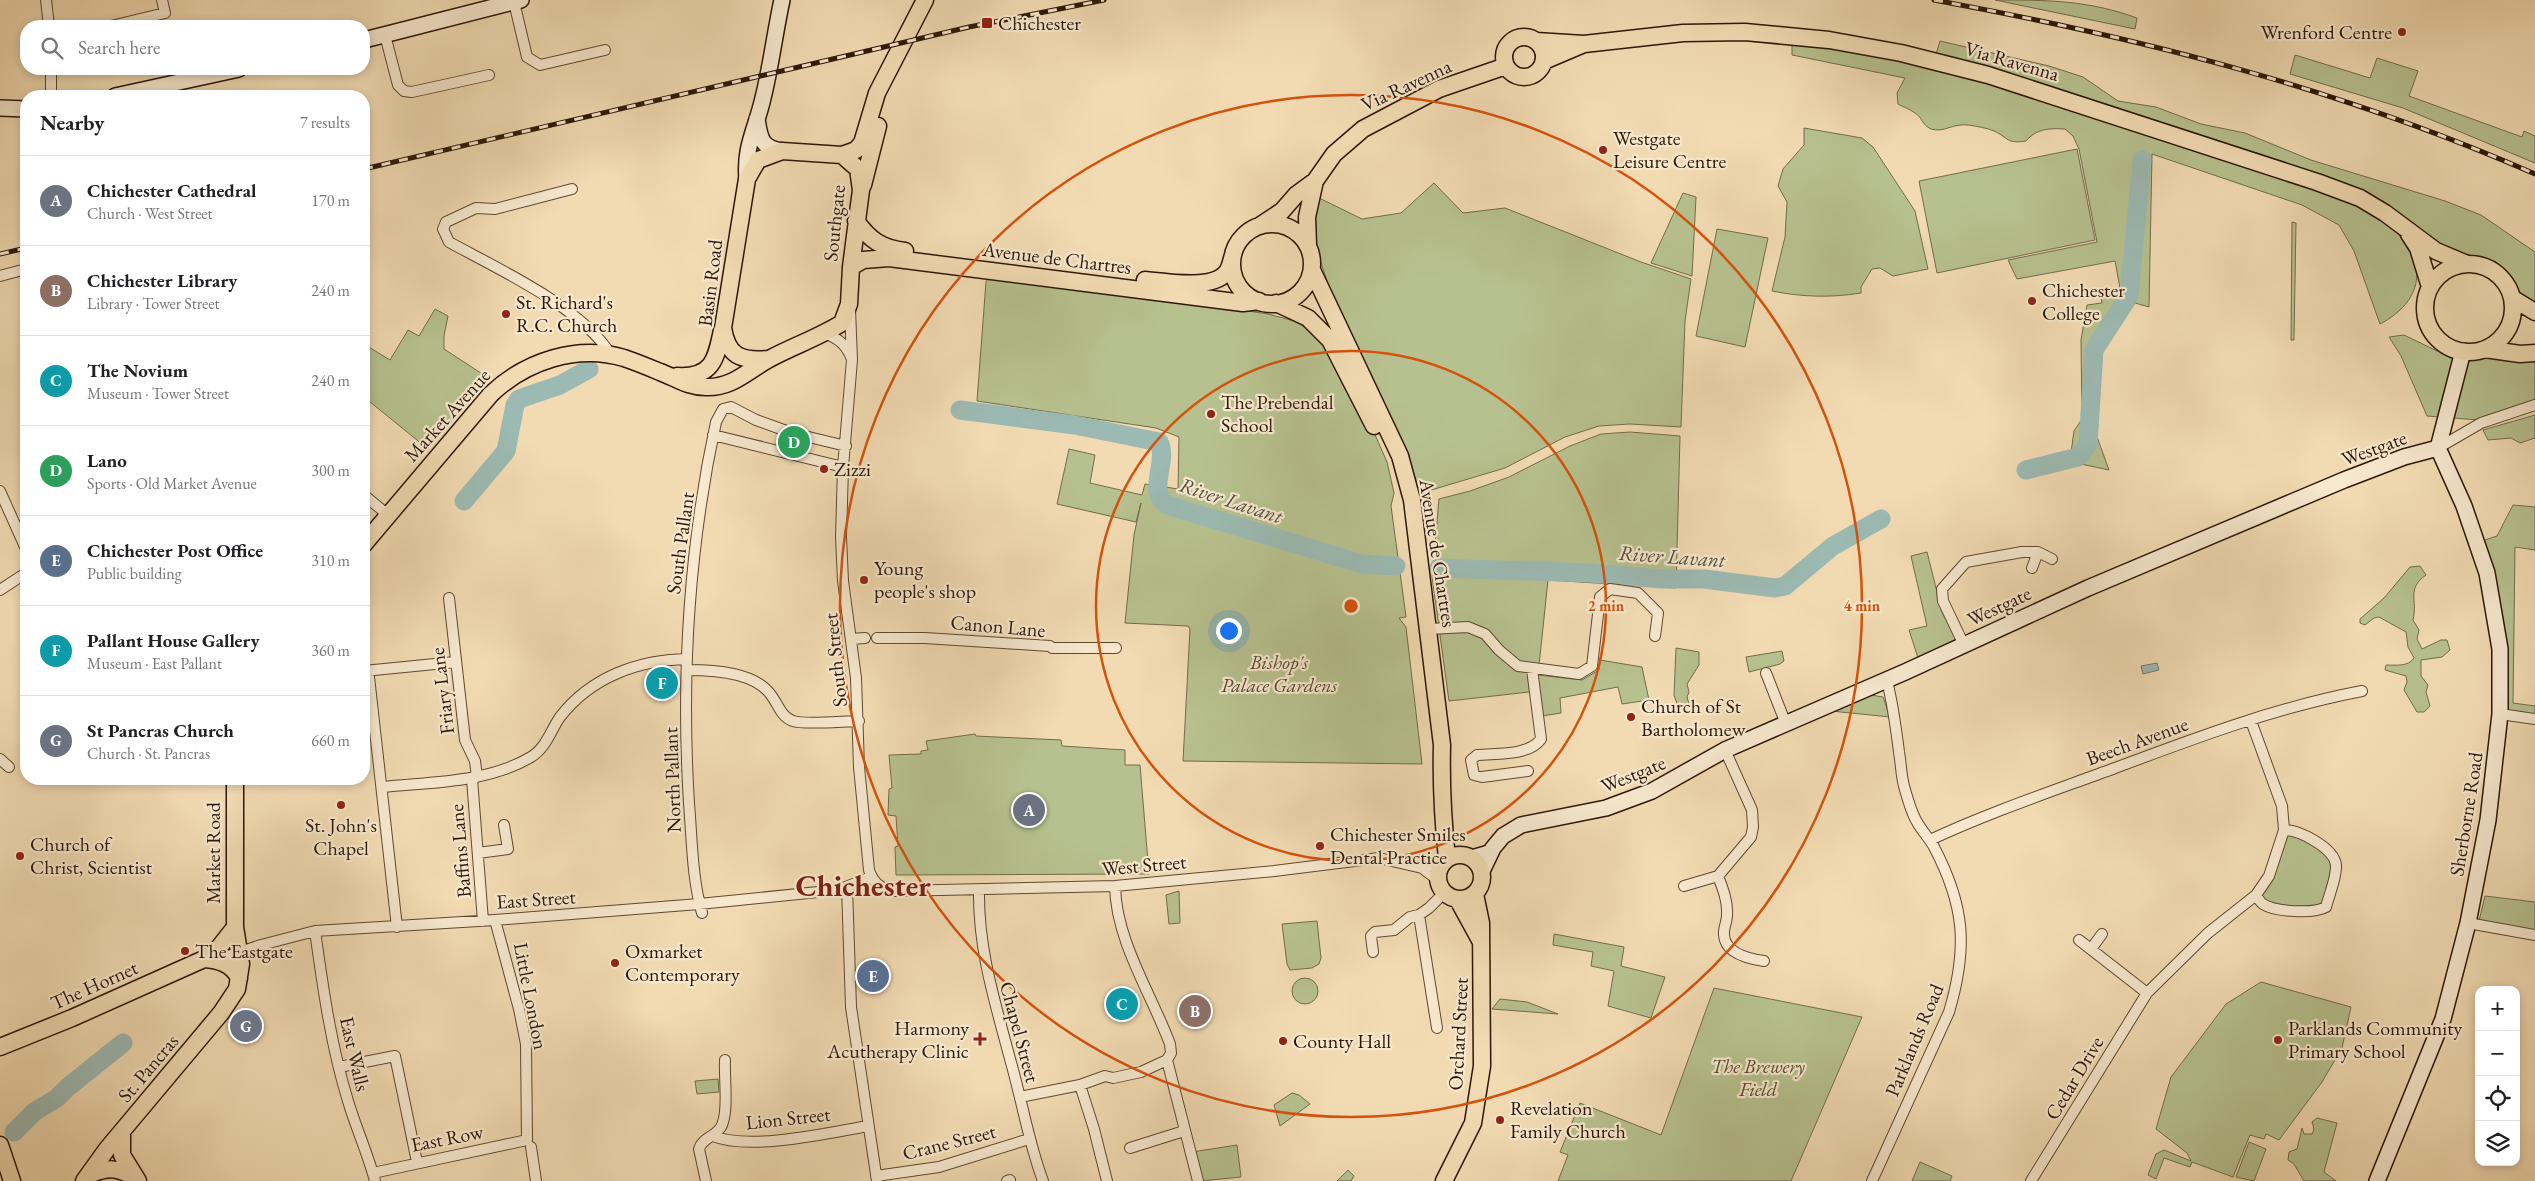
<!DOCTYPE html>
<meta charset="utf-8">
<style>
:root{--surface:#fff;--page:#f2f2f2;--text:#202124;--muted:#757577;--line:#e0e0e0;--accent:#7c3aed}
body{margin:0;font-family:"EB Garamond",serif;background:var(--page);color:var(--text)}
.controls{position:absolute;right:15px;bottom:15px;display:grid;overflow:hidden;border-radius:10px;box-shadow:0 2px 8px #0003}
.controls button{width:45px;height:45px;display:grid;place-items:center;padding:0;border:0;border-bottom:1px solid var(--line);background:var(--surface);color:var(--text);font:25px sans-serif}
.you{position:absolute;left:1228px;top:630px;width:18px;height:18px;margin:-12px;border:4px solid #fff;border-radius:50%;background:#1a73e8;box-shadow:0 0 0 8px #1a73e833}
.badge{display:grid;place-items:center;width:32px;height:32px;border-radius:50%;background:var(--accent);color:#fff;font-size:16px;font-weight:700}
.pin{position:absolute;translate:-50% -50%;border:2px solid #fff;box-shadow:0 1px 5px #0006}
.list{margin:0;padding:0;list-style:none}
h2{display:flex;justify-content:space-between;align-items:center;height:65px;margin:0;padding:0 20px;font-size:21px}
h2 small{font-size:16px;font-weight:400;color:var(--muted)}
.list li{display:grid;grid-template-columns:32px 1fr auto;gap:15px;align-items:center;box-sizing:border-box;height:90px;padding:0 20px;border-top:1px solid var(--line)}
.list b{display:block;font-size:19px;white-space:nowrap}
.list p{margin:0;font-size:16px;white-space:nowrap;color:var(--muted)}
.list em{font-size:16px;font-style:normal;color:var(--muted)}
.icon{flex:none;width:28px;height:28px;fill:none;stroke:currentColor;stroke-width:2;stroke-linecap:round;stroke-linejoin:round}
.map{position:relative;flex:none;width:2535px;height:1181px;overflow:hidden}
.search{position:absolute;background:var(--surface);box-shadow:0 2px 8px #0003;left:20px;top:20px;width:350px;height:55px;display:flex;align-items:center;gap:12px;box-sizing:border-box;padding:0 18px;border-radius:20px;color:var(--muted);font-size:19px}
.panel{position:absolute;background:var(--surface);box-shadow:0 2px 8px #0003;left:20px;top:90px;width:350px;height:695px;border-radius:20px}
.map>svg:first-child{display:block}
</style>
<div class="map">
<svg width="2535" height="1181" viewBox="0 0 2535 1181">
<rect width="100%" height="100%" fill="#f2dbb3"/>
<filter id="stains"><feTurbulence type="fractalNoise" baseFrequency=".004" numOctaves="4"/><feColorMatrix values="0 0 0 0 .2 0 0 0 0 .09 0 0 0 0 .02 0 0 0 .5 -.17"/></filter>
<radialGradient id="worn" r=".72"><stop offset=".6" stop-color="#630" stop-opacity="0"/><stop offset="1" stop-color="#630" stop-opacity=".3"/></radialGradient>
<path fill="#b7c18f" stroke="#726c4c" d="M1995 0C2046 0 2088 0 2137 18L2135 29Z
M1940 41 2049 66 2083 77 2118 101 2156 107 2201 124 2245 133 2311 160 2445 201 2481 215 2535 252V304L2517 294 2505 272 2492 262 2437 247 2388 209 2237 149 1989 67 1936 54Z
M1792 42 1899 58 1986 81 2357 202C2369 211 2383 219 2394 230 2430 264 2422 302 2380 324L2354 251 2339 225 2302 205 2152 154 2149 307 2135 303 2101 352 2092 423 2109 470 2081 464 2069 467 2074 431 2082 419 2081 340 2087 305 2102 303 2100 292 2120 288 2115 261 2017 279 2008 260 2097 242 2079 149 2073 136 2065 129C2049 128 2036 129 2026 141 2006 144 2009 138 1994 131 1987 128 1976 126 1968 125 1954 123 1943 133 1931 129 1922 125 1922 117 1915 113 1910 109 1903 107 1898 104L1897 93 1905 78 1792 55Z
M2295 55 2370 78 2377 58 2418 71 2409 96 2522 137 2524 131 2535 136V163L2403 108 2290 74Z
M1804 128 1862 138 1873 147 1915 211 1928 269 1893 276 1880 268 1872 269 1861 287V293C1830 298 1802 297 1772 291L1785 237 1787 202 1778 186 1783 169 1804 145Z
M2077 149 2095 240 1937 273 1919 181Z
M1434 183 1463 213 1505 208 1641 262 1691 279 1685 321 1681 427 1630 424 1599 426 1565 437 1505 468 1418 494 1400 435 1349 335 1326 278 1315 245 1313 223 1315 196 1362 219 1401 213Z
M1683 193 1696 197 1692 276 1651 263Z
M2292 222 2296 223 2294 340H2291Z
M1717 229 1768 238 1745 347 1696 336Z
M990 273 1268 314 1294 321 1310 330 1321 342 1372 428 1387 462 1394 493 1391 506 1406 617 1399 618 1406 627 1422 764 1183 761 1190 629 1188 626 1125 623 1134 535 1141 503 1136 522 1057 504 1069 449 1095 455 1090 483 1142 495 1145 484 1178 489 1179 437 1156 428 977 401 986 282Z
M435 309 448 316 444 336V349L487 377 486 381 428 449 364 397V344L390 360 408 330 419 336Z
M2404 335 2437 351 2483 356H2535V401L2479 420 2427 416 2401 356 2389 337Z
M2535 415V438L2520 443 2511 438 2488 440 2483 430Z
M1630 432 1680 436 1676 588 1548 580 1538 675 1582 680 1599 670 1600 660 1642 667 1649 700 1622 704 1618 687 1560 698 1561 713 1542 716 1538 691 1449 701 1432 577 1439 499 1470 491 1509 477 1570 446 1601 434Z
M2513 505 2535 507V550L2515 547 2513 703 2535 706V717L2503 712 2482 541 2497 536Z
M1927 552 1942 612 1956 639 1918 658 1909 630 1927 626 1911 556Z
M2420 566 2426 575C2406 589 2418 600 2413 620L2419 630 2417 639 2422 649 2441 640H2447L2450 650 2442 657 2421 660V676L2428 685 2426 692 2430 706 2424 712H2417L2404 690 2407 682 2406 676 2385 670 2386 665C2396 665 2408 667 2414 658L2408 647 2406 632 2379 617 2374 618 2365 625 2360 623V619L2384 598 2410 567Z
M1676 648 1699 652V665L1687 684 1689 692 1687 697 1690 707 1679 710 1674 695Z
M1782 651 1784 661 1780 664 1749 672 1746 657Z
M1871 695 1883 697 1890 717 1831 711Z
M975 734 976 736 1061 740 1062 746 1125 750V765H1140L1149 874 896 875 895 847 898 846 896 816 888 815 889 789 892 788 889 755 921 754V751L928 750 926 741Z
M2287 833 2304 835 2331 858 2333 867 2324 905C2315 911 2272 909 2264 901 2262 899 2261 896 2260 894Z
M1179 891 1180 923 1169 924 1166 895Z
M2485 896 2535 902V931L2479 921Z
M1317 921 1321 958 1319 964 1312 968 1290 970 1287 964 1282 924Z
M1554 934 1624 947 1621 966 1665 977 1651 1018 1608 1006 1614 971 1591 966 1593 952 1553 945Z
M1292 991a13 13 0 1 1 26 0a13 13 0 1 1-26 0Z
M2261 982 2351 1007 2342 1048 2322 1082 2279 1140 2266 1134 2264 1139 2250 1135 2233 1177 2192 1162 2190 1167 2164 1158 2156 1179 2148 1175 2156 1154 2164 1150 2191 1161 2187 1153 2156 1129 2171 1077 2226 1004Z
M1714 988 1862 1017 1791 1181H1558L1568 1155 1560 1152 1580 1103 1661 1135Z
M1500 999 1527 1002 1558 1014 1492 1009Z
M718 1079 719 1092 697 1094 695 1081Z
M1292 1093 1299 1095 1310 1104 1280 1126 1274 1105Z
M2317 1118 2337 1123 2324 1172 2336 1181H2304L2294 1164 2288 1160 2289 1152 2297 1149 2302 1128 2304 1134H2312L2314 1129 2312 1122Z
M2249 1142 2266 1149 2254 1181 2236 1177Z
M1237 1145 1241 1177 1200 1181 1192 1152Z
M1920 1162 1952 1176 1950 1181H1912Z
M1348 1170 1354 1176 1351 1181H1337Z"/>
<path fill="#9cbab3" stroke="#6f796f" d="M2157 663 2159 670 2143 674 2141 666Z"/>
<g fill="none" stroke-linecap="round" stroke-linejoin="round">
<path stroke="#6f796f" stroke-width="3" d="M960 410 961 407"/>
<path stroke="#9cbab3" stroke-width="19" d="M960 410 1075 425 1159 442C1169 461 1146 491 1167 505L1362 564 1396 566
M2026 470 2078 457 2088 445 2094 350 2129 296 2142 160
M464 501 506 451 515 405 519 399 560 385 589 369
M1439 568 1590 573 1661 579H1704L1775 588 1785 586 1833 546 1881 519
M14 1132 34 1112 57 1098 68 1087 123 1043"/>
<defs>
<path id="street" d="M46 0 49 26
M514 2 527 57 540 65 605 50
M111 26 165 13 162 0
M385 35 398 85 404 91 412 92 489 75
M51 96V69
M572 189 495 209 476 208 446 222 443 229 449 242C498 269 582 307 611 355
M0 276 26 269
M850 309 852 360 843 467 841 537 843 581 856 678 859 767 869 870C873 883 882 890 895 891L1115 886 1274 871 1379 858 1422 868 1441 865
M825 333C838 339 845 343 851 357
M713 435 843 467
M2438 448 2481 423 2535 405
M0 491 26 549
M364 495 388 515
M2032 568 2038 552
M0 590 26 573
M449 598 465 740 475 761 477 777
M1429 629 1468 627 1485 634 1499 650 1518 666 1579 674 1592 666 1600 597 1610 589 1638 593 1658 613 1655 636
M877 638H925L1050 646 1052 648H1116
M852 639 865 638
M1964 645 1943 601 1942 589 1966 562 2022 552H2038L2052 559
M688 670C714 670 755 672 771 695 778 704 781 717 793 721 803 725 845 721 859 721
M364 671 369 677 397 927
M364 671 455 662
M1766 673 1786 724
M2500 714 2535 719
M0 759 9 767
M1528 771 1482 777 1474 775 1471 760 1477 755C1497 753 1529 756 1541 739L1532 669
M472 779 483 921
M383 787C432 782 487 783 531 757 546 748 551 730 560 717 591 677 638 660 687 659
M1930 840C1990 812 2053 791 2115 768 2195 738 2277 707 2362 691
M478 853 508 849 504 825
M1422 868 1438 880
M1718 876C1723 889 1728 902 1727 915 1727 922 1723 929 1724 935 1725 954 1750 959 1764 961
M1115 886C1116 941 1151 993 1170 1044L1171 1053 1167 1060 1198 1181
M1684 886 1718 876 1751 837 1753 827 1752 810 1725 750
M847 887 851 1007 877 1181
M979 890C978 949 995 1002 1010 1059 1022 1100 1028 1141 1043 1181
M2256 895C2258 898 2260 902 2263 904 2275 912 2314 914 2326 907 2329 895 2337 877 2336 865 2334 848 2300 830 2284 830
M702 913C692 878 692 839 689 803 681 675 689 547 716 422L723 409 731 407 756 420 792 433 846 446
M1419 915 1437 1028
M2468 923 2535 935
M315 931C323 988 331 1046 348 1101 356 1128 368 1154 375 1181
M2079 940 2147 993
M2091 949 2102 934
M1373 952 1371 936 1375 932 1394 930 1410 917 1419 915 1429 908 1444 893
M216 960 261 945 315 931 495 920 699 904 838 890 871 877
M339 1067 395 1056 417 1162
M1080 1085 1094 1129 1107 1181
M1020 1097 1080 1085 1105 1076 1113 1078 1141 1072 1167 1060
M713 1136C750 1151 828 1133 868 1126
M531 1147 536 1181
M1130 1148 1184 1131
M373 1173 527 1140 526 1044 519 1009 495 920
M876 1176 939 1167 1029 1139
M706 1181 699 1149C702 1138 715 1137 721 1127 729 1113 724 1077 725 1060
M1007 1181 1010 1180
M1872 1181 1949 1012C1968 948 1965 906 1934 847 1929 838 1922 831 1917 822 1911 812 1907 797 1904 786 1901 775 1901 763 1899 752 1896 728 1893 704 1887 681
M2031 1181 2147 993 2208 933 2256 895 2269 876 2284 830 2282 806 2251 721"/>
<path id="secondary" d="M364 40 521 0
M115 96 239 69
M0 108 26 109
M757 119C760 138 761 148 782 151
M747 179C744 146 756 129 763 98 771 66 775 32 782 0
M2438 448 2463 351
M1472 858 1489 853
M1482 871 1493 848 1503 836 1521 825 1606 808 1652 791 1725 750 1905 672 2088 588 2344 480 2404 457 2438 448
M2377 1181 2443 1019 2468 923 2488 820 2500 714V649L2487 573 2464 506 2438 448"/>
<path id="primary" d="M1504 57a20 20 0 1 1 40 0a20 20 0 1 1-40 0Z
M1536 41 1584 44 1683 33 1745 32 1829 40 1901 53 1988 75 2317 182 2360 198 2385 213 2436 251 2467 264
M1544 61 1584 44
M842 155 856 150 862 143 877 93 925 0
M863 185 878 126
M856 221C870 240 881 248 905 251
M1232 264a40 40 0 1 1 80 0a40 40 0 1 1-80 0Z
M1261 225 1282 211 1296 195 1315 181 1334 154 1363 129 1439 89 1506 66
M2409 234 2418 248 2430 287
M1308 245 1307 217 1315 181
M2425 308a44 44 0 1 1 88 0a44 44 0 1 1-88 0Z
M851 267 863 260 889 258 1243 303 1259 301
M1312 270 1400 456 1412 500 1442 745C1441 783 1443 821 1447 859
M1145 280C1166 282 1211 290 1226 273 1230 269 1231 261 1233 255
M2512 298 2535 312
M1276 303 1308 318 1330 340 1374 426
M2485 349 2520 354 2535 353
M677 376C712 378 716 360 722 330
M364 544 491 394C526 361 577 344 624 358 636 362 648 367 660 372 676 378 688 387 706 387 733 388 748 370 771 358 794 346 819 337 842 323L849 304 851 267 861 190 858 169 842 155 782 151 758 160 747 179 723 328C728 357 741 361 768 359
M1438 877a22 22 0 1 1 44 0a22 22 0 1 1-44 0Z
M1458 900 1481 942
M204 959C219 960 232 964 239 978
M0 1047 72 1018 204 959 217 950 235 927
M122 1131V1155L138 1181
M0 1145 12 1181
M89 1175C107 1167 118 1167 135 1178
M84 1181 107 1149 221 1013 237 989 241 964 235 927V779
M1444 1181 1473 1123 1482 1066 1481 923 1475 894"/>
</defs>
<use href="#street" stroke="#5e4833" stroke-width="12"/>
<use href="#secondary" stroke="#2c1708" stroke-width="18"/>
<use href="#primary" stroke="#2c1708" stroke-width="19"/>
<use href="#street" stroke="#f7e8ce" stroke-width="10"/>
<use href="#secondary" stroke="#f7e8ce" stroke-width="15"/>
<use href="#primary" stroke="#f2dbb3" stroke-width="16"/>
<defs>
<path id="rail" d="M1934 0C2142 38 2341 89 2535 174
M364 169 969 27 1104 0
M0 254 26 248"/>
</defs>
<use href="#rail" stroke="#2c1708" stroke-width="5"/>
<use href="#rail" stroke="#f7e8ce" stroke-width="3" stroke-dasharray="9" stroke-linecap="butt"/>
</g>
<g fill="none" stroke="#d5520c" stroke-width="2.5">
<circle cx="1351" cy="606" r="255"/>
<circle cx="1351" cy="606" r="511"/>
</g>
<g fill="#8f2418" stroke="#f7e8ce" stroke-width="2">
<rect x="981" y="17" width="12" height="12" rx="2.5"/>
<circle cx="2402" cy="32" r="5"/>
<circle cx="1603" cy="150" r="5"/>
<circle cx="2032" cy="301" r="5"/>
<circle cx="506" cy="314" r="5"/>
<circle cx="1211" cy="414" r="5"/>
<circle cx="824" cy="469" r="5"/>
<circle cx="864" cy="580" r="5"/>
<circle cx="1631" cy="717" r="5"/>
<circle cx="341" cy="805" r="5"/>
<circle cx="1320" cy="846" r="5"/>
<circle cx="20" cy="856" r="5"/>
<circle cx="185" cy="951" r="5"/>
<circle cx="615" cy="963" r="5"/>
<path d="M977.5 1031.5h5v5h5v5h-5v5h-5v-5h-5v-5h5z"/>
<circle cx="2278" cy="1040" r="5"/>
<circle cx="1283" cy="1041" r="5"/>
<circle cx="1500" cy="1120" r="5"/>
</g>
<g text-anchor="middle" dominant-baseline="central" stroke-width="4.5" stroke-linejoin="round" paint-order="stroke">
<g font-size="20" fill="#2c1708" stroke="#f7e8ce" text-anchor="start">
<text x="998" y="23">Chichester</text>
<text x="2392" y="32" text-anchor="end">Wrenford Centre</text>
<text x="1613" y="138">Westgate<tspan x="1613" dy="23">Leisure Centre</tspan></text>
<text x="2042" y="290">Chichester<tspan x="2042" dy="23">College</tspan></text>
<text x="516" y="302">St. Richard's<tspan x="516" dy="23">R.C. Church</tspan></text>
<text x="1221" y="402">The Prebendal<tspan x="1221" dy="23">School</tspan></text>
<text x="834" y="469">Zizzi</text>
<text x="874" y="568">Young<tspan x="874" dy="23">people's shop</tspan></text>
<text x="1641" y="706">Church of St<tspan x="1641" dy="23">Bartholomew</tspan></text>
<text x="341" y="825" text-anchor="middle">St. John's<tspan x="341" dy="23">Chapel</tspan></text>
<text x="1330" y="834">Chichester Smiles<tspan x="1330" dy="23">Dental Practice</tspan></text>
<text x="30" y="844">Church of<tspan x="30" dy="23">Christ, Scientist</tspan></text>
<text x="195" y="951">The Eastgate</text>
<text x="625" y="951">Oxmarket<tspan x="625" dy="23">Contemporary</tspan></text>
<text x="969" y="1028" text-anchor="end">Harmony<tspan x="969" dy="23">Acutherapy Clinic</tspan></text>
<text x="2288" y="1028">Parklands Community<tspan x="2288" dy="23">Primary School</tspan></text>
<text x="1293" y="1041">County Hall</text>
<text x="1510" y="1108">Revelation<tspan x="1510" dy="23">Family Church</tspan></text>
</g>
<g font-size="20" fill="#2c1708" stroke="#f7e8ce">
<text transform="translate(2012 61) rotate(16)">Via Ravenna</text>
<text transform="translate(1406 85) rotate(-25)">Via Ravenna</text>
<text transform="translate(834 223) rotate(-84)">Southgate</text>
<text transform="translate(1057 258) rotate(7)">Avenue de Chartres</text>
<text transform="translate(710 283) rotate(-83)">Basin Road</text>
<text transform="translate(447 415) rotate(-48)">Market Avenue</text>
<text transform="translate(2374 448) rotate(-20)">Westgate</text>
<text transform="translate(680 543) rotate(-82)">South Pallant</text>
<text transform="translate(1438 553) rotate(81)">Avenue de Chartres</text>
<text transform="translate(1999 606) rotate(-25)">Westgate</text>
<text transform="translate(998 626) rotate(5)">Canon Lane</text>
<text transform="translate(835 660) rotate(-96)">South Street</text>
<text transform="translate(442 691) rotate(-97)">Friary Lane</text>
<text transform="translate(2137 741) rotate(-20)">Beech Avenue</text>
<text transform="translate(1633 774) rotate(-22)">Westgate</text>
<text transform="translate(672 780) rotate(-92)">North Pallant</text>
<text transform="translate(2466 814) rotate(-81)">Sherborne Road</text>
<text transform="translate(460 851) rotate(-95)">Baffins Lane</text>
<text transform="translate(213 853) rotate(-90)">Market Road</text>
<text transform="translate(1144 865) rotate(-5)">West Street</text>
<text transform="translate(536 899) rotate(-4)">East Street</text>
<text transform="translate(94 985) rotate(-24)">The Hornet</text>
<text transform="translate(531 996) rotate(79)">Little London</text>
<text transform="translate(1020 1032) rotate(75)">Chapel Street</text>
<text transform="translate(1458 1034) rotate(-87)">Orchard Street</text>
<text transform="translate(1914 1040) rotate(-67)">Parklands Road</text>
<text transform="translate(355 1054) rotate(77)">East Walls</text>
<text transform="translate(148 1068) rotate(-50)">St. Pancras</text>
<text transform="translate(2074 1078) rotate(-59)">Cedar Drive</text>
<text transform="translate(788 1118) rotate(-6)">Lion Street</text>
<text transform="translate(447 1138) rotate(-11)">East Row</text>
<text transform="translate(949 1142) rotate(-14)">Crane Street</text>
</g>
<g font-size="20" font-style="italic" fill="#564a30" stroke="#f7e8ce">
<text x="1279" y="662">Bishop's<tspan x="1279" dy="23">Palace Gardens</tspan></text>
<text x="1758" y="1066">The Brewery<tspan x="1758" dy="23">Field</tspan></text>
</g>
<g font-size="21" font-style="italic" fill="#535044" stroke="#f7e8ce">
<text transform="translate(1231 500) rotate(18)">River Lavant</text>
<text transform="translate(1672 556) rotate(4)">River Lavant</text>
</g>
<g font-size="30" font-weight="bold" fill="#7a1f14" stroke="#f7e8ce">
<text x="863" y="885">Chichester</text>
</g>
</g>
<circle cx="1351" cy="606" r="8" fill="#d5520c" stroke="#f7e8ce" stroke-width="2.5"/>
<g font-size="15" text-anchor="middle" font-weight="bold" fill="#d5520c" stroke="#f7e8ce" stroke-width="4.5" stroke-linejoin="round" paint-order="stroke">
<text x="1606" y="611">2 min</text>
<text x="1862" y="611">4 min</text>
</g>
<rect width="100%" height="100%" filter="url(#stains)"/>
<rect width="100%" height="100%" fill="url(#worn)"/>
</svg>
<div class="controls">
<button>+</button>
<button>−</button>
<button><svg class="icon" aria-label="locate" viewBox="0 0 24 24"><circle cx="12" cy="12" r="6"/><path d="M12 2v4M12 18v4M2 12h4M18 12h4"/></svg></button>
<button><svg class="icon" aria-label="layers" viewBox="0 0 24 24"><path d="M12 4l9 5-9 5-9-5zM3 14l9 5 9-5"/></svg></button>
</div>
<div class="you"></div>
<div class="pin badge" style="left:1029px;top:810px;background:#6b7280">A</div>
<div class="pin badge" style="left:1195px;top:1011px;background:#8d6e63">B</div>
<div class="pin badge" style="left:1122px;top:1004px;background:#0f9aa8">C</div>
<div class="pin badge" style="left:794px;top:442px;background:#2e9e5b">D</div>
<div class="pin badge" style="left:873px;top:976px;background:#5c6f8a">E</div>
<div class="pin badge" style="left:662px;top:683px;background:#0f9aa8">F</div>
<div class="pin badge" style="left:246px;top:1026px;background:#6b7280">G</div>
<div class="search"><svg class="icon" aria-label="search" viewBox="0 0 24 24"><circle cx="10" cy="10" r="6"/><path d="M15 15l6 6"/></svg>Search here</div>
<section class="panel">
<h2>Nearby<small>7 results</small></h2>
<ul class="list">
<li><span class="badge" style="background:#6b7280">A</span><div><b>Chichester Cathedral</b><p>Church · West Street</p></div><em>170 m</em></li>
<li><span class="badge" style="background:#8d6e63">B</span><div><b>Chichester Library</b><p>Library · Tower Street</p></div><em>240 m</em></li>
<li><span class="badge" style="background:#0f9aa8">C</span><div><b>The Novium</b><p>Museum · Tower Street</p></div><em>240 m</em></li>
<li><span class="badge" style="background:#2e9e5b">D</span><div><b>Lano</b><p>Sports · Old Market Avenue</p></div><em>300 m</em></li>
<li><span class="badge" style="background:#5c6f8a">E</span><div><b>Chichester Post Office</b><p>Public building</p></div><em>310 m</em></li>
<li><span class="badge" style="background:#0f9aa8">F</span><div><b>Pallant House Gallery</b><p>Museum · East Pallant</p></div><em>360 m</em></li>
<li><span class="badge" style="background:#6b7280">G</span><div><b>St Pancras Church</b><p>Church · St. Pancras</p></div><em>660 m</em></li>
</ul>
</section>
</div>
